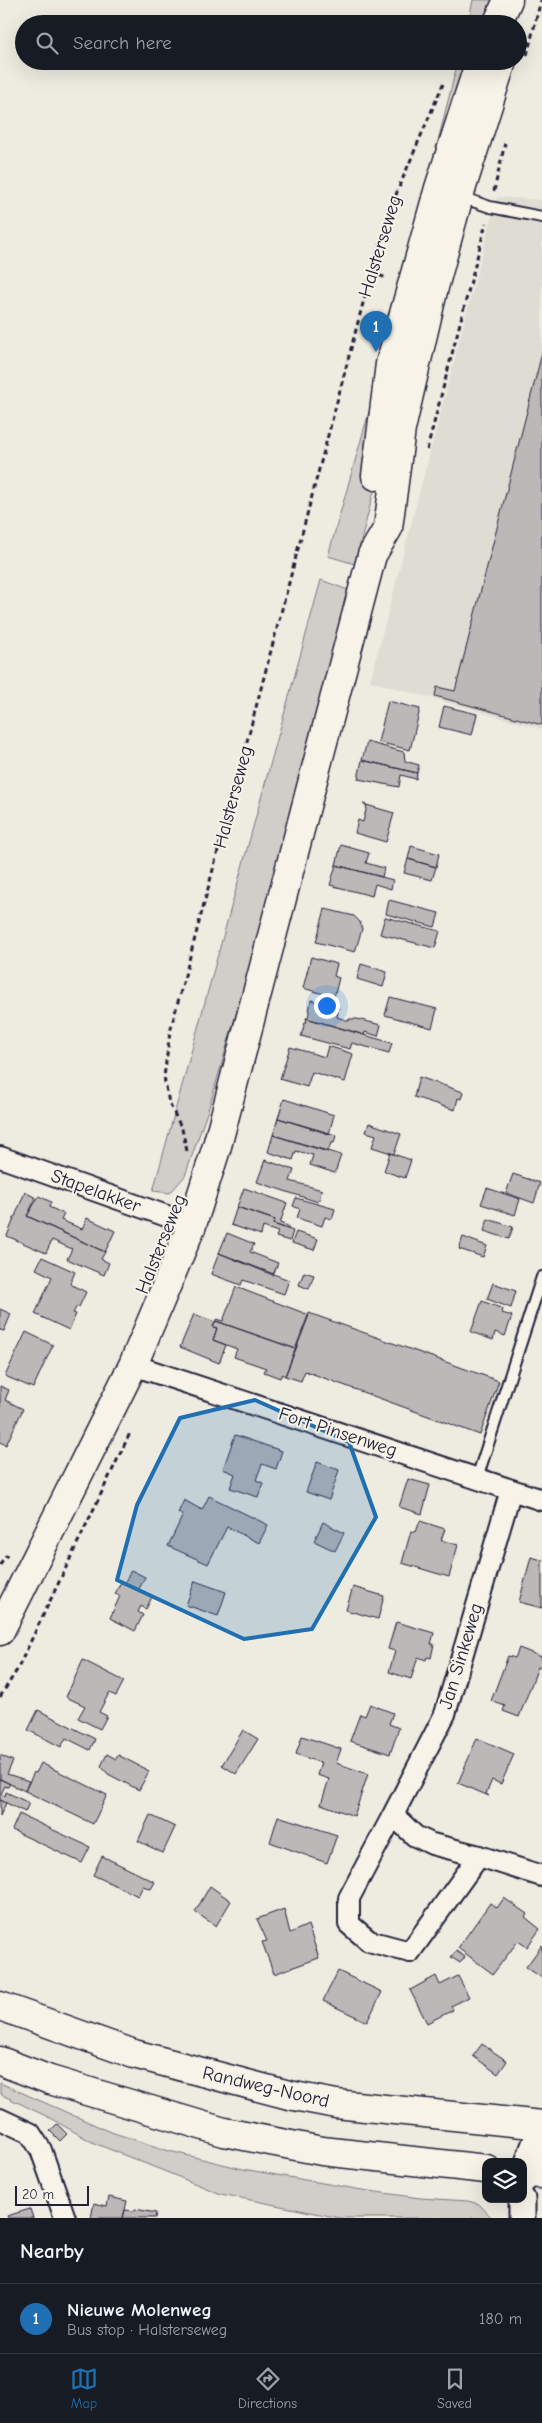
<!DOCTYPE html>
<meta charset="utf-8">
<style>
:root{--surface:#171b24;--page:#20242c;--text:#f1f3f6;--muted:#9ea1a6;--line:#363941;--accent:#1f6fb2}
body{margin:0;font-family:"Comic Neue",sans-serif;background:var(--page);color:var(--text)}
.controls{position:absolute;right:15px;bottom:15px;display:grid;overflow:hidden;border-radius:10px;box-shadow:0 5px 20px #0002}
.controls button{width:45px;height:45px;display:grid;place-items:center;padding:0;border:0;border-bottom:1px solid var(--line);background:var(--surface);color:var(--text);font:25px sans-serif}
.scale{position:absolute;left:15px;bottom:12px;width:74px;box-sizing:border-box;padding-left:5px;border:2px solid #22223b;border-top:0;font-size:14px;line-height:18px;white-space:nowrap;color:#22223b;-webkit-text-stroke:4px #f7f3e8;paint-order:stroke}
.you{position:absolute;left:326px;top:1005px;width:18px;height:18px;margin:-12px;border:4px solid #fff;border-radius:50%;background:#1a73e8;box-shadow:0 0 0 8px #1a73e833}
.badge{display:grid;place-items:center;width:32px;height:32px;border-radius:50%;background:var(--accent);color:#fff;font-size:16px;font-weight:700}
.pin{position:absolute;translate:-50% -41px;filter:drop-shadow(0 1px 2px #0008)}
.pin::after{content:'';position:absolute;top:26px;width:18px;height:15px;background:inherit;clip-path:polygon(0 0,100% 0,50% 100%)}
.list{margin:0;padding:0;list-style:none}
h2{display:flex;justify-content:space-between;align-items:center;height:65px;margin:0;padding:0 20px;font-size:21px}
h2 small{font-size:16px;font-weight:400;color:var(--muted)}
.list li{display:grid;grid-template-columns:32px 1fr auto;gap:15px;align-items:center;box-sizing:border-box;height:70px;padding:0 20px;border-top:1px solid var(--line)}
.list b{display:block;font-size:19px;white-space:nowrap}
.list p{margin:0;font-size:16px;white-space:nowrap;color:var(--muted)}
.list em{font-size:16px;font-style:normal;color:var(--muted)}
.icon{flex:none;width:28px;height:28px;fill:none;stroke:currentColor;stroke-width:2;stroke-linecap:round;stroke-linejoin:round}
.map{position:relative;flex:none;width:542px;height:2218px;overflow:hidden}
.search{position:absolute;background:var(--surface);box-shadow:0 5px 20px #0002;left:15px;right:15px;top:15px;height:55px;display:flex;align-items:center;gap:12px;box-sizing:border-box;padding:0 18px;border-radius:28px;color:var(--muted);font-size:19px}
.sheet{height:135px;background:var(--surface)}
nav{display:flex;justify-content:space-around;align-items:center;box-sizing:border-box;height:70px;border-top:1px solid var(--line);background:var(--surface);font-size:14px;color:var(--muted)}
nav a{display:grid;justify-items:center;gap:2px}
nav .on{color:var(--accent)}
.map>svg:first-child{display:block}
</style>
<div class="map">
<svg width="542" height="2218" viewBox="0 0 542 2218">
<rect width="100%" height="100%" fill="#eeebe1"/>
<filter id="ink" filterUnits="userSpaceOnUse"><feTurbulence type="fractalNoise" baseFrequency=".02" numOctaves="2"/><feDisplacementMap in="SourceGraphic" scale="10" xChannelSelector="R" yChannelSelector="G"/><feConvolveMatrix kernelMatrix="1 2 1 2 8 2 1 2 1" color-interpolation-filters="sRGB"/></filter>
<g filter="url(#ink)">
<path fill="#dfdcd4" d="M497 197 542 200V729L370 681Z"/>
<path fill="#d1cdc9" stroke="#7a7882" d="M473 0H502L495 24H468Z
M458 61H485L355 564 328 556 378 380Z
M321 580 348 590 263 921 210 1104 185 1176 170 1193 153 1191Z
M0 2083 111 2132 169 2151 243 2169 362 2190 420 2198 468 2201 479 2204 492 2218H340L221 2194 94 2143 48 2117 0 2094Z"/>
<path fill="#bbb8b7" stroke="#22223b" d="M542 353V725L435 696 437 687 455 691Z
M388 701 420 709 410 750 378 742Z
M444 706 477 714 472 735 439 727Z
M367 742 404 752 405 761 419 765 417 773 362 760Z
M362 760 417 773 416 779 401 775 399 787 358 779Z
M363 804 394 813 386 842 355 833 358 820 363 822 367 806Z
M341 845 369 853 366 863 384 868 382 877 336 865Z
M411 846 439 854 436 867 408 859Z
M408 859 436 867 432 880 404 873Z
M336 865 393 880 391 889 375 884 372 896 330 885Z
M389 900 439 913 435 927 386 914Z
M325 909 354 916 360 922 362 929 355 952 316 942Z
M385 917 440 931 435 948 380 934Z
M311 957 337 964 334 976 339 978 334 997 303 988Z
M361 964 387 972 383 987 357 979Z
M390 997 437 1009 432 1028 385 1015Z
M311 1000 339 1008 337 1017 349 1021V1019H357L381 1025 378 1036 365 1032 364 1035 306 1018H308Z
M306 1018 392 1043 389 1053 352 1043 350 1049 301 1036 305 1022H307Z
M328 1046 353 1054 345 1082 312 1072 307 1087 280 1079 290 1047 325 1057Z
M419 1077 463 1092 461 1099 458 1098 455 1110 414 1097Z
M284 1099 334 1115 329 1134 278 1118Z
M278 1118 336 1135 334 1143H331L328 1152 273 1135Z
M369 1123 401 1134 394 1154 372 1147 376 1135 366 1132Z
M273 1135 341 1155 335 1173 310 1165 313 1155 296 1151 293 1160 268 1152Z
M390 1153 411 1160 405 1178 384 1171Z
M265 1160 294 1170 290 1181 322 1190 318 1202 257 1182Z
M513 1174 540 1183 534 1203 506 1193Z
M244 1188 287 1203 280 1223 288 1226V1229L273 1224 275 1220 237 1207Z
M487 1188 520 1199 515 1215 481 1204Z
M25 1192 36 1198 27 1216 105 1252 101 1259 109 1263 104 1275 67 1259 72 1249 52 1240 46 1253 7 1236Z
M39 1196 51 1202 49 1207 64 1214 61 1220 82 1229 87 1218 115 1231 105 1252 27 1216Z
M296 1198 335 1209 332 1219 325 1217 322 1226 297 1218 300 1209 293 1206Z
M237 1207 275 1220 273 1224 293 1231 290 1241 276 1237 278 1232 263 1227 261 1235 231 1225Z
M488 1219 513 1227 509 1239 484 1231Z
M296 1232 318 1239 314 1250 292 1243Z
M227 1233 254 1244 250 1252 278 1263 273 1275 219 1253Z
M463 1237 487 1246 483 1257 459 1249Z
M219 1253 289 1280 284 1294 243 1280 241 1285 211 1274Z
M42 1257 75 1272 70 1284 86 1292 79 1307 77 1306 73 1313 76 1314 69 1330 35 1314 52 1277 36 1269Z
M304 1272 314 1275 309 1289 299 1285Z
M493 1283 516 1291 511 1308 487 1299Z
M236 1287 309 1315 296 1349 216 1321V1319L223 1321Z
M482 1301 503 1309 502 1313 512 1316 505 1336 495 1332 493 1340 471 1332Z
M0 1309 11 1314 4 1331 0 1330Z
M309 1313 499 1381 480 1435 305 1371 301 1381 285 1376Z
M194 1314 215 1322 213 1327 217 1328 213 1340 226 1345 219 1363 180 1347Z
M216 1321 296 1349 285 1376 282 1374 280 1378 264 1372 266 1368 234 1357 237 1349 213 1340 217 1328 213 1327Z
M26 1332 53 1345 33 1388 5 1376Z
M0 1386 9 1390 5 1400 23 1409 6 1445 0 1442Z
M235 1435 282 1451 276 1469 262 1464 256 1480 263 1483 258 1497 230 1488 235 1474 223 1469Z
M317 1462 339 1470 329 1500 306 1492Z
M408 1479 430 1485 422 1514 399 1507Z
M209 1496 268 1525 259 1543 227 1527 208 1564 168 1546 183 1515 178 1513 184 1500 202 1510Z
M420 1521 445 1529 441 1540 458 1545 449 1577 402 1563 411 1531 416 1532Z
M323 1522 344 1533 335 1551 314 1541Z
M531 1557 542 1560V1608L519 1602Z
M131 1570 145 1577 138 1591 152 1597 146 1609 141 1606 138 1612 143 1615 135 1631 110 1618 120 1596 115 1594 121 1582 124 1584Z
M195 1581 226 1592 218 1616 186 1605Z
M353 1587 384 1596 378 1619 346 1610Z
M396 1622 434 1633 431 1644H434L431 1658 427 1657 426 1660 418 1657 411 1679 389 1672 395 1651 388 1649Z
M519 1648 542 1657V1668L538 1667 519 1717 503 1711 505 1706 491 1701 508 1656 515 1658Z
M83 1660 124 1681 116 1696 109 1693 99 1712 107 1716 100 1729 78 1718 85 1706 66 1697Z
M370 1704 393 1713 389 1724 399 1728 390 1754 350 1741 360 1714 365 1716Z
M38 1710 95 1739 90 1750 66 1738 61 1747 28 1730Z
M243 1730 258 1739 236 1774 222 1765Z
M302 1736 341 1749 336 1763 368 1774 354 1816 321 1804 329 1779 317 1775 321 1763 296 1754Z
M477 1738 514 1754 501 1784 492 1780 486 1794 489 1796 458 1783Z
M107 1754 116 1759 118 1755 149 1771 139 1790 108 1774 101 1766Z
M0 1755 13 1761 7 1774 29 1781 25 1791 0 1779Z
M41 1763 107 1795 93 1824 25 1791 34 1772 36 1773Z
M0 1779 10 1784 8 1787 5 1786 1 1794 5 1796 6 1792 29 1803 25 1812 0 1800Z
M0 1800 6 1803 0 1816Z
M19 1814 90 1847 82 1863 12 1830Z
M150 1815 175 1827 163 1853 138 1841Z
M278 1816 337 1835 327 1863 270 1842Z
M102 1856 155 1882 151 1889 143 1886 138 1896 93 1875Z
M210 1886 231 1901 216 1926 195 1912Z
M504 1898 527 1914 525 1917 540 1929 527 1947 518 1941 493 1974 458 1948 490 1903 497 1908Z
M284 1909 290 1933 308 1925 319 1958 274 1974 262 1942 267 1941 257 1919Z
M542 1945V1978L526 1967Z
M456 1951 465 1957 460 1963 451 1957Z
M338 1971 382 1992 367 2022 323 2001Z
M436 1976 440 1985 458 1976 469 1997 451 2006 453 2010 427 2023 410 1990Z
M482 2044 507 2061 498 2074 473 2056Z
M57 2124 67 2134 60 2141 50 2131Z
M109 2197 127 2201 123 2218H91L94 2203 107 2206Z
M30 2209 33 2218H8L7 2216Z
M135 2209 156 2213 155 2218H123L125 2210 134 2211Z"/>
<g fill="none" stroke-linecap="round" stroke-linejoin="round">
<defs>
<path id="service" d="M461 197 490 207 542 217
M477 1478 542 1277"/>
<path id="minor" d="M0 1157 192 1225
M133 1365 542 1500
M511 1490 445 1714 393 1815 415 1836 432 1844 479 1856 542 1876
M393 1815 349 1898V1924L369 1941 410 1952 479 1856
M0 2119 30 2133 41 2150 65 2218"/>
<path id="tertiary" d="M523 2181 524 2173 542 2125
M522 2218V2199"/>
<path id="secondary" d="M497 24 508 0
M376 476 390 364 439 188 480 61
M0 1631 133 1365 192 1225 217 1146 372 555 388 528 401 429 433 291 459 196 502 61"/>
<path id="primary" d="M0 2006 134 2054 289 2095 336 2104 542 2125
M0 2061 50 2080 224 2132 322 2151 486 2169
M523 2173 542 2174"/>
</defs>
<use href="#service" stroke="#22223b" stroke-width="14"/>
<use href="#minor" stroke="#22223b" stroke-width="24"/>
<use href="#tertiary" stroke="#22223b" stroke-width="29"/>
<use href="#secondary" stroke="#22223b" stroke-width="31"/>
<use href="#primary" stroke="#22223b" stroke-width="31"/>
<path stroke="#22223b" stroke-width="3" stroke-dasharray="5 4" stroke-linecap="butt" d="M527 55 541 0
M494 191 505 143
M371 273 387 278
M427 450 486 223
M187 1151 182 1129 169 1103 164 1077 170 1032 371 273 397 192 443 84
M0 1565 7 1555
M0 1697 17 1670 131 1431"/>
<use href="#service" stroke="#f7f3e8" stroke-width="10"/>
<use href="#minor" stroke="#f7f3e8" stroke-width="20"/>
<use href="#tertiary" stroke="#f7f3e8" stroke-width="25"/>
<use href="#secondary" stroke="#f7f3e8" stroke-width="28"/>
<use href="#primary" stroke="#f7f3e8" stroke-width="28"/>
</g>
</g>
<path fill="#1f6fb2" fill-opacity="0.2" stroke="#1f6fb2" stroke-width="4" stroke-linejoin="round" d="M255 1400 349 1442 376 1517 312 1629 244 1639 117 1580 137 1505 180 1418Z"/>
<g text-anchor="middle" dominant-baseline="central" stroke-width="4" stroke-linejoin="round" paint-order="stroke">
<g font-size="19" fill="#22223b" stroke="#f7f3e8">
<text transform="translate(380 246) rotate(-73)">Halsterseweg</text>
<text transform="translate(233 797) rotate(-75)">Halsterseweg</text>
<text transform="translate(96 1191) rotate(20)">Stapelakker</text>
<text transform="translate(161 1244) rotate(-68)">Halsterseweg</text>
<text transform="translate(338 1432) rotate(18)">Fort Pinsenweg</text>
<text transform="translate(461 1656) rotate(-73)">Jan Sinkeweg</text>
<text transform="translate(266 2087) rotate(13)">Randweg-Noord</text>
</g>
</g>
</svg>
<div class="controls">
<button><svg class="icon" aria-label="layers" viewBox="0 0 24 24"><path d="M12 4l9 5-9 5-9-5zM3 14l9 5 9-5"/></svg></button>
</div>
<div class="scale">20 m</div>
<div class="you"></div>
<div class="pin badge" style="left:376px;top:352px">1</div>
<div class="search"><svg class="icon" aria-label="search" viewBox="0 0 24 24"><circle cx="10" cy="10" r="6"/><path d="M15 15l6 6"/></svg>Search here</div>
</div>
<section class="sheet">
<h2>Nearby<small></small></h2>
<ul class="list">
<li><span class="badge">1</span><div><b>Nieuwe Molenweg</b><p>Bus stop · Halsterseweg</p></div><em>180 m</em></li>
</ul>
</section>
<nav>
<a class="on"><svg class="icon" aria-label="map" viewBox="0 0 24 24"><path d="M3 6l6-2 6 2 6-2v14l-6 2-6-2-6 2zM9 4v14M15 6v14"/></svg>Map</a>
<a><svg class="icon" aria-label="directions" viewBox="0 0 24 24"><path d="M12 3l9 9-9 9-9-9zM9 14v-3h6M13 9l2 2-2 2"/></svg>Directions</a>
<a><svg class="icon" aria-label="saved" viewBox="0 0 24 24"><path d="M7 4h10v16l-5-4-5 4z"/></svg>Saved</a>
</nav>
